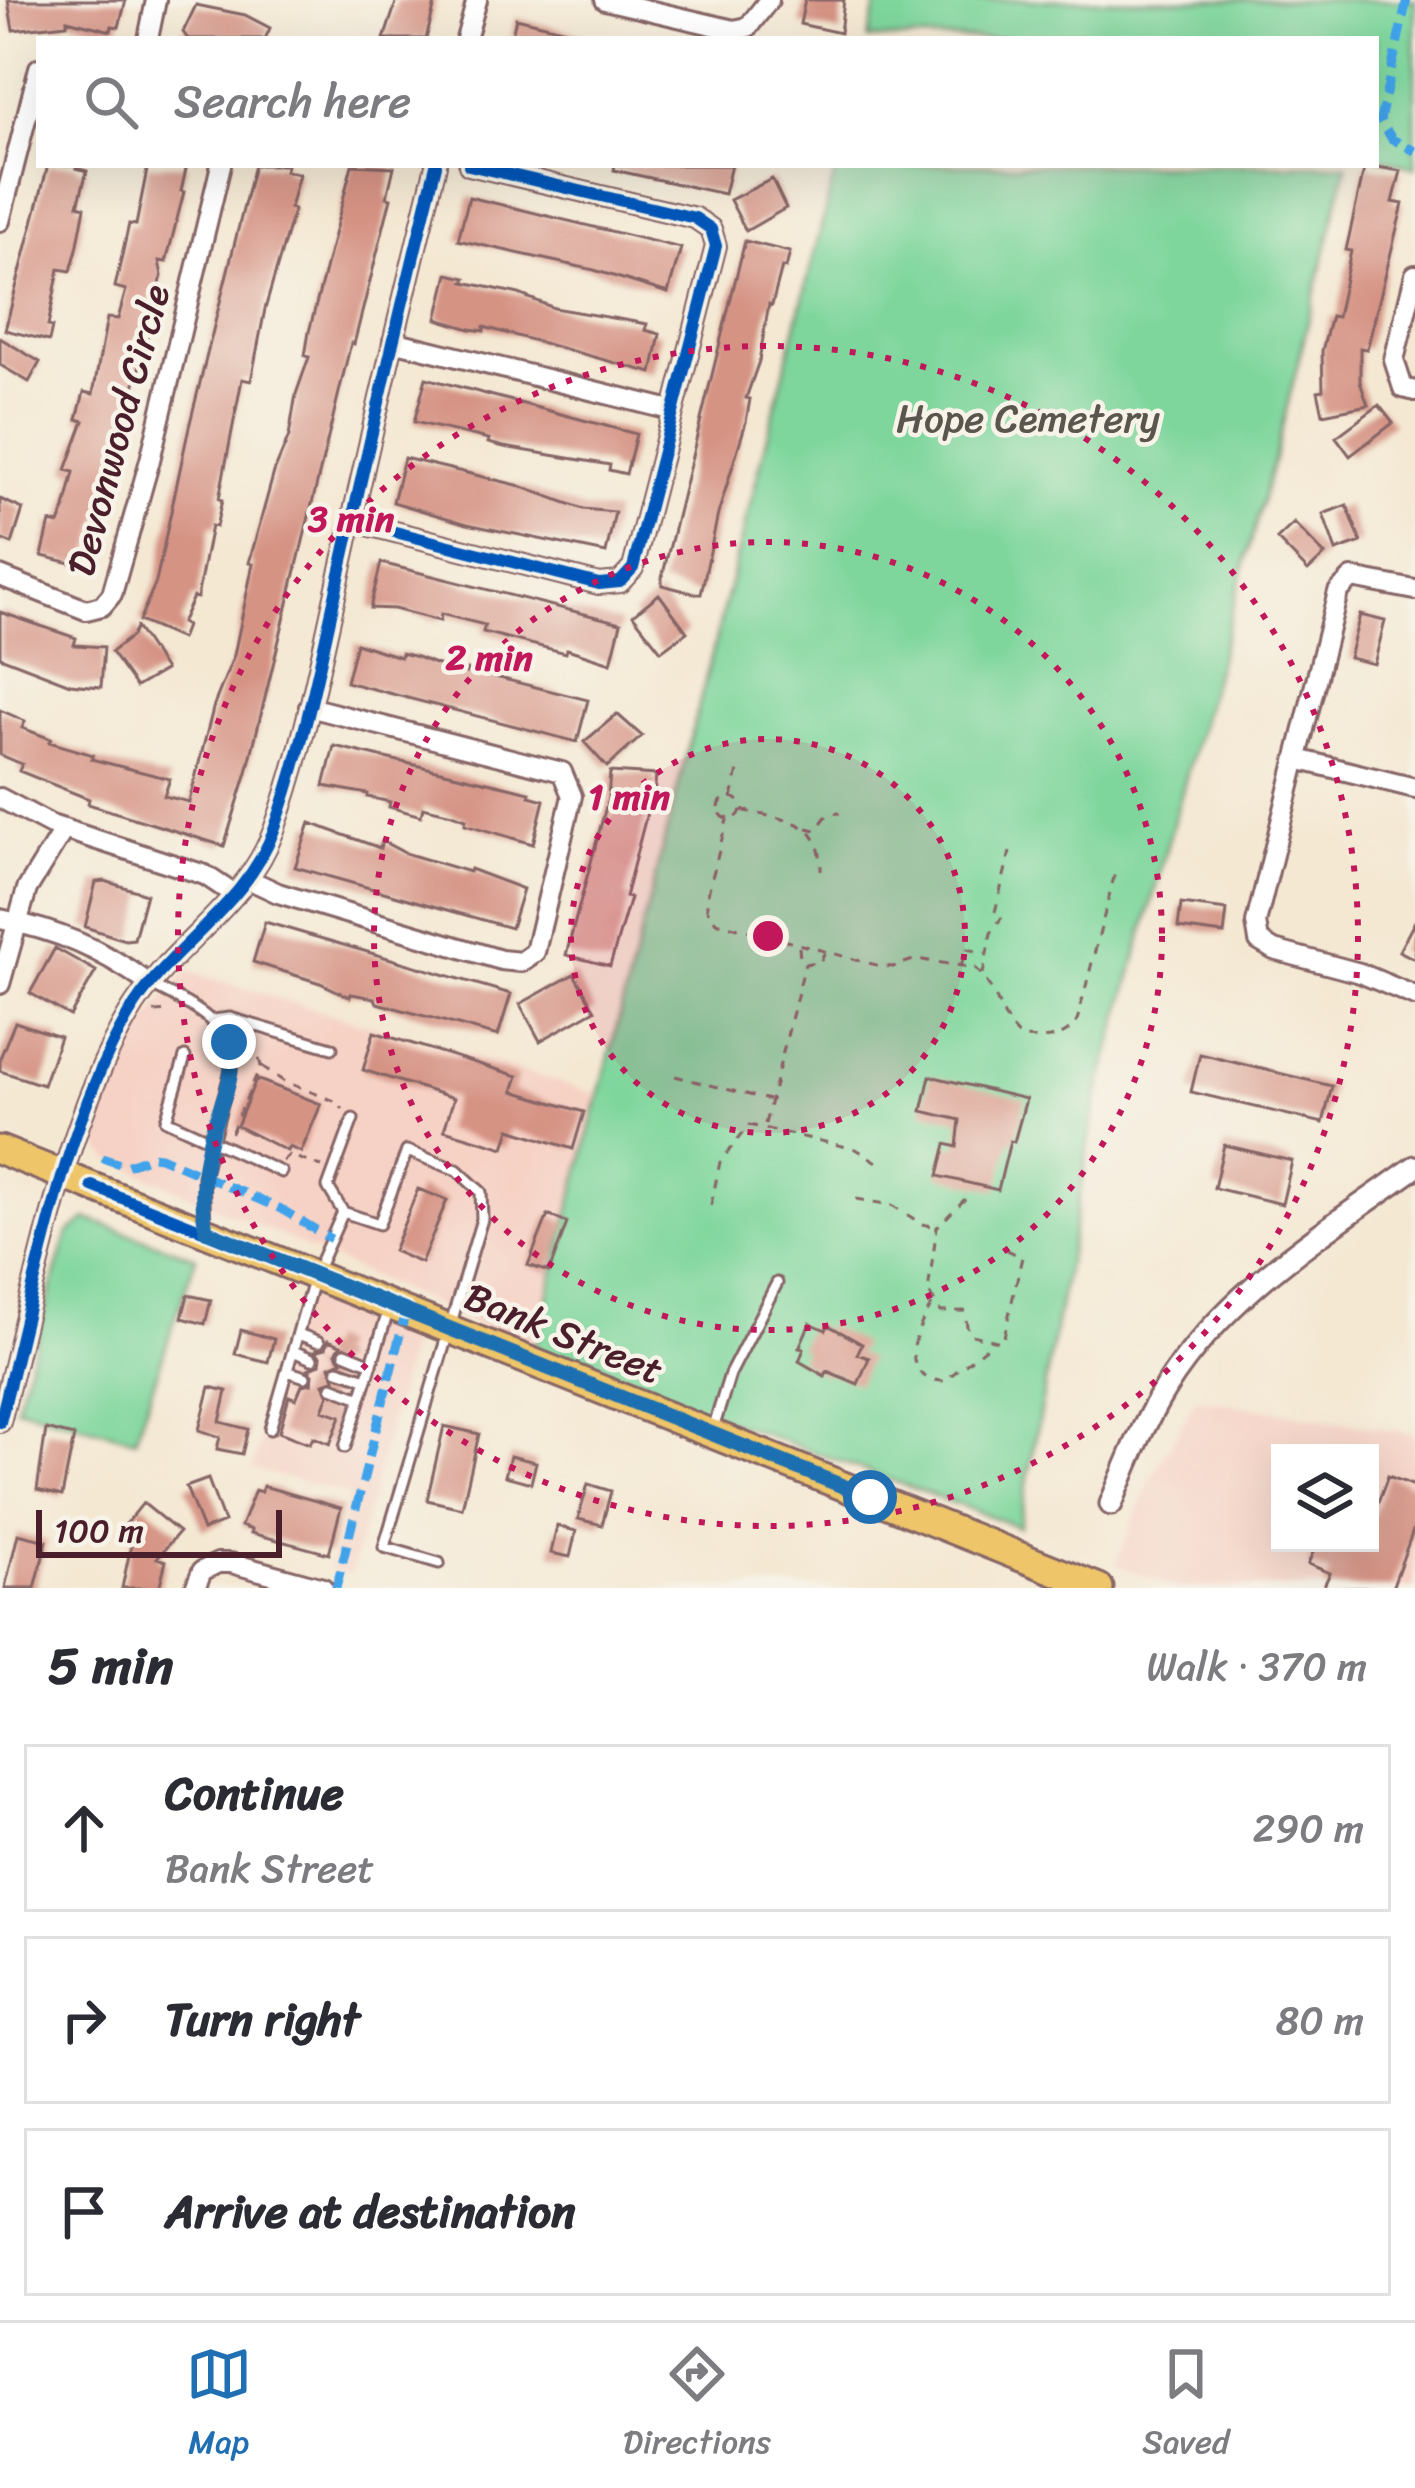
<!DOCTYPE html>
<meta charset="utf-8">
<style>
:root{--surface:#fff;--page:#f2f2f3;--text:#2b2b33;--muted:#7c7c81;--line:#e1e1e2;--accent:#1f6fb2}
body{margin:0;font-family:Sriracha,sans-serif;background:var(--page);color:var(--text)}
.controls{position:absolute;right:36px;bottom:36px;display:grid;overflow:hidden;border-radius:0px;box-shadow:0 12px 48px #0002}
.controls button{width:108px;height:108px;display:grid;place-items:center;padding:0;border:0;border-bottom:3px solid var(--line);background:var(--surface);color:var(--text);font:60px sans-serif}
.scale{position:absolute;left:36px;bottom:30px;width:246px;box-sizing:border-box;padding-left:12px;border:6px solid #4a1f2b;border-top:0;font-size:33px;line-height:42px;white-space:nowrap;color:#4a1f2b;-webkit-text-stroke:9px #f7f3e8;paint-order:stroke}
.stop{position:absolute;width:36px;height:36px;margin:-27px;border:9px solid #1f6fb2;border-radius:50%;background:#fff}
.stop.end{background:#1f6fb2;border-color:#fff;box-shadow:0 3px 12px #0008}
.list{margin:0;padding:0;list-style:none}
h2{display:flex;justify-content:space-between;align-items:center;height:156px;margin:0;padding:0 48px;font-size:51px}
h2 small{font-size:39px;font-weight:400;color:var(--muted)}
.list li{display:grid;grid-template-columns:78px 1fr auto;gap:36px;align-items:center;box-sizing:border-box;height:168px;margin:0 24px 24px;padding:0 24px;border:3px solid var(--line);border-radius:0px}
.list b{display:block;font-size:45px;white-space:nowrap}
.list p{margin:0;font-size:39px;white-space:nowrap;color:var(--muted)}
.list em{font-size:39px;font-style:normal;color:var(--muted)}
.icon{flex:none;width:66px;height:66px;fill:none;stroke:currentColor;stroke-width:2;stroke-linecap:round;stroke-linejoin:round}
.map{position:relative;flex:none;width:1415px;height:1588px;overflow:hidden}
.search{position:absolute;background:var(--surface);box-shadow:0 12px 48px #0002;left:36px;right:36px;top:36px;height:132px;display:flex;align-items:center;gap:30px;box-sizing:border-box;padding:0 42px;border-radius:0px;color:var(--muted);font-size:45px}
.sheet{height:732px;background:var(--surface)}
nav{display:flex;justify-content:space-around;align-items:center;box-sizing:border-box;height:168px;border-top:3px solid var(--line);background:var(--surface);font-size:33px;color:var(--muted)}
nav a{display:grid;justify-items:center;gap:6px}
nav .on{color:var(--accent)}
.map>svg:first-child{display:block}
</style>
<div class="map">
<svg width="1415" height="1588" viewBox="0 0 1415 1588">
<rect width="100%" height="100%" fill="#f7f3e8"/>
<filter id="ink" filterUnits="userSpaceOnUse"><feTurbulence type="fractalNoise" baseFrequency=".00833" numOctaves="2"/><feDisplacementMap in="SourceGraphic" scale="24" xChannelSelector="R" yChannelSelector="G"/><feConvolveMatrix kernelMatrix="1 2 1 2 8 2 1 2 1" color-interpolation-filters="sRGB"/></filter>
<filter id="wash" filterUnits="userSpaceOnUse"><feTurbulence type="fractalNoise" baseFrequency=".004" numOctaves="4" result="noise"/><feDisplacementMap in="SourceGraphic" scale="48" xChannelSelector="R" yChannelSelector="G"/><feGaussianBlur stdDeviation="2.7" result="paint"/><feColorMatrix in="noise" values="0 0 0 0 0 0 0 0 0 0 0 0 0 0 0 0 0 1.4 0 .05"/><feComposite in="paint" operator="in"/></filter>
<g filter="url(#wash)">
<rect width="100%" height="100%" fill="#f4e8d3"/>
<path fill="#f6d1c5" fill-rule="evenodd" d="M187 971 601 1095 534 1350 108 1158 91 1136 130 1042Z
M301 1295 411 1339 351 1575 330 1570 349 1494 252 1469Z
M1196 1398 1415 1434V1588H1175L1116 1564 1152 1477ZM1280 1453H1370V1543H1280Z"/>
<path fill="#7ed69c" stroke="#647a64" stroke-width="3" d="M878 0H1415V168L1376 157V39H868Z
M837 165H1347L1275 455 1097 1099 1019 1527 534 1350Z
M87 1219 196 1257 135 1439 16 1407 68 1233Z"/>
<g id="blocks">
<path fill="#d59384" d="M8 0H126L119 27 112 26 111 31 67 20V24L13 30Z
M397 0H436L426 39H384Z
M805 0H844L840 33 800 24Z
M196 5 245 15 270 28 265 39H188L183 32Z
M516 18 583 34 582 39H511Z
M48 165H77L76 168 87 171 78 205 85 207 77 249 71 271 59 269 48 326 52 327 49 341 5 330Z
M148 165H187L181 191 184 192 166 262 159 261 162 276 157 295 153 294 145 329 149 330 87 567 42 556 50 522 59 524 64 512 74 472 66 470 84 421 77 419 84 392 93 394 107 318 118 319 126 290 115 287 129 224 136 225Z
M254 165H287L285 171 299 174 290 208 294 209 265 309 251 381 242 379 219 499 222 500 216 527 211 526 197 598 193 597 181 623 186 626 181 639 139 621 156 582 189 427Z
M352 165 394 167 387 197 391 198 354 344 351 343 247 772 224 846 88 804 89 799 19 771 22 764 0 755V710L25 721 22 728 51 739 49 742 93 755 91 759 170 779 164 796 189 802 214 705 234 655 253 564 249 563 274 472 289 436 296 394 309 357 305 356 309 332Z
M615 165H731L724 194 614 170Z
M1365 165 1401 171 1393 202 1403 204 1367 349 1360 348V382L1368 405 1323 414 1318 391 1323 390 1322 351 1331 316 1337 317 1351 251 1346 250Z
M772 179 786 208 746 231 730 200Z
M469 197 681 248 668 293 594 270 458 240Z
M745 241 790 252 786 268 782 267 772 305 769 304 759 361 746 398 750 399 746 422 718 514 701 594H697L662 585V578Z
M448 274 466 278 464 282 519 294 554 308 647 324 645 330 660 334 652 373 484 327V331L470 329 437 319Z
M0 338 40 362 29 382 0 365Z
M426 378 636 434 626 474 609 470 610 465 504 447 488 443 489 439 414 422Z
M1379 405 1393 423 1350 456 1336 437Z
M404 458 517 485 583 509 615 512 606 553 467 524 393 502Z
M0 499 23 509 12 544 0 539Z
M1347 505 1361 542 1336 551 1323 514Z
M1294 523 1325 555 1308 571 1277 539Z
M381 563 621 623 611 663 567 649 566 653 483 632 485 625 441 614 440 621 394 609 370 608Z
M659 594 687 632 661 651 633 615Z
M0 612 76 638 74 645 104 647 101 687 70 684 0 657Z
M1360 615 1385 621 1374 664 1349 658Z
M136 627 165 670 136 687 111 652 132 636Z
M356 643 400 657 401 653 417 657 453 671 466 673 467 670 588 700 577 742 346 682Z
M617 714 642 736 607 767 584 742Z
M334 746 530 792 529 796 544 800 533 844 465 824 466 819 452 814 423 807 421 816 389 807 390 802 368 797V794L324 786Z
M610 772 656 775 653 805H649L625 897 630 898 610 966 566 955 608 799Z
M310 823 380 848 382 841 405 853 469 872 470 869 523 889 511 928 295 867Z
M105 881 146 894 134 939 125 940 85 927 96 882Z
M1181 904 1227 910 1224 934 1178 928Z
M1415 921V959L1399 951Z
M265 922 511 994 498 1036 377 1003 375 998 351 994 350 997 320 983 253 962Z
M55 948 96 971 70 1016 30 993Z
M574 974 595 1010 540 1041 520 1004Z
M15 1022 60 1037 43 1085 0 1071V1058Z
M374 1032 518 1076 513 1091 584 1112 573 1149 510 1129 504 1148 444 1130 454 1098 363 1070Z
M1200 1054 1332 1086 1323 1123 1191 1092Z
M930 1076 1026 1099 1014 1142 1010 1141 998 1190 938 1176 946 1144 957 1147 960 1120 922 1111Z
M256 1079 321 1104 301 1152 289 1147 287 1151 237 1126Z
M1224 1145 1292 1161 1282 1204 1214 1188Z
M418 1189 447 1200 421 1263 393 1251Z
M548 1215 567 1223 549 1272 528 1265Z
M188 1295 211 1300 205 1324 182 1318Z
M810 1323 826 1330 828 1325 862 1344 857 1354 869 1358 858 1384 827 1371 825 1376 799 1361 804 1349 799 1348Z
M241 1330 274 1339 268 1362 235 1354Z
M328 1340 341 1345 336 1353 342 1361 330 1366 335 1379 324 1383 329 1395 323 1410 341 1416 330 1444 313 1437 310 1444 279 1432 289 1396 296 1399 302 1385 312 1383 313 1374 308 1369 320 1364 321 1357 315 1351 326 1348Z
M210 1387 227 1391 220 1422 248 1429 242 1454 217 1449 220 1437 199 1430Z
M444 1426 479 1434 462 1508 427 1500Z
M46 1429 74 1436 62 1496 37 1490Z
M510 1456 536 1462 531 1483 505 1476Z
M1388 1476 1415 1486V1525L1392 1588H1323L1330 1573 1308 1564 1317 1543H1370V1524Z
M208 1479 224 1522 203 1530 186 1487Z
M588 1484 611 1491 602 1525 578 1519Z
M263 1486 341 1508 329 1554 251 1533 252 1530 241 1526 255 1490 261 1492Z
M143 1503 179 1532 157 1558 166 1561 159 1588H122L133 1536 123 1528Z
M557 1526 576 1531 570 1557 551 1553Z
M18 1534 47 1541 35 1588H5Z"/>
</g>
</g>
<g filter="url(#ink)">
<use href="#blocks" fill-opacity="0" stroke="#866566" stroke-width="3"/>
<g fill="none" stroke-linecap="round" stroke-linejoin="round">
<defs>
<path id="service" d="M149 984C185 1002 222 1017 234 1058L203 1177 205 1226
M213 1020 230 1018 332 1048
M185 1057 166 1120 281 1172
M343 1212 379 1224 407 1151 457 1170 481 1192 482 1219 384 1547 439 1563
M298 1334 319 1342
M293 1351 312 1359
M345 1353 372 1364
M338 1370 367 1379
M287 1371 305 1377
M332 1387 361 1398 345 1447
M361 1398 388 1312
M270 1429 315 1274 343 1212 328 1187 353 1119
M713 1429 730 1374 777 1283"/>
<path id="minor" d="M605 0 734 30 748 27 769 0
M148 39 156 0
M466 39 477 0
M0 221 39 68
M1415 275 1394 360 1403 388 1415 391
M393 341 671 410
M352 521 599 584 620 582 633 568 716 246 711 229 695 218 469 165
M0 576 86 610 102 606 112 594 150 460 221 165
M1415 590 1352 578 1338 592 1256 923 1259 941 1274 950 1360 973 1415 996
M1297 759 1415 788
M0 798 51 825 205 875 235 895
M248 879 278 893 501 960 521 962 535 952 572 796 562 772 309 707
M0 919C56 930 102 949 148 983
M0 984 27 889 64 829
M0 1422C33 1296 63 1124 129 1014 169 946 246 907 274 830 306 741 323 647 344 556 373 425 404 295 436 165
M195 1588 202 1571 218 1563H231L323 1588"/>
<path id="tertiary" d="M1111 1504C1127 1464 1143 1424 1166 1387 1227 1291 1325 1232 1415 1167"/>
<path id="primary" d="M0 1150 1099 1588"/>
</defs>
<use href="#service" stroke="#866566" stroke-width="15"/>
<use href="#minor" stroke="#866566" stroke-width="24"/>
<use href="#tertiary" stroke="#866566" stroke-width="27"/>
<use href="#primary" stroke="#866566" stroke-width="33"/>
<path stroke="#866566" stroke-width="3" stroke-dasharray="9 9" stroke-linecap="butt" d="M719 808a11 11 0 1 1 22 0a11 11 0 1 1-22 0Z
M732 798 739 766
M742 810C786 822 822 816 821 871
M728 816 707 897V909L716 922 880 966 893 967 916 959 975 968C999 991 1000 1021 1021 1038 1043 1039 1063 1042 1077 1021L1115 873
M807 828 816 830 828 814 840 813
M995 912 1010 852
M799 947 800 959 805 964 821 961 824 953
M961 966 967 949 985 953
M983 974 991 933 1002 917
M154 1012 170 1011
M262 1066 283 1081 337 1102 343 1109
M675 1076 769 1100
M765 1124 805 964
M231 1133 261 1065 256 1051 247 1048
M283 1161 289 1155 322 1167
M856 1199 892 1205 922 1224 937 1227
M965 1199 937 1227 928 1291 941 1312 965 1311 968 1334 1001 1342 1004 1337 1022 1257 1005 1249
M711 1205 720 1162 749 1125 856 1149 879 1163
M932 1305C915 1329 896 1380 944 1381L993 1342"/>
<use href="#service" stroke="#fff" stroke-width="9"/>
<use href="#minor" stroke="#fff" stroke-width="18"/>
<use href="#tertiary" stroke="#fff" stroke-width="21"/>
<use href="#primary" stroke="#eec569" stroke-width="27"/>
<path stroke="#40a2eb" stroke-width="9" stroke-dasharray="18 9" stroke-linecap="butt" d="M1407 0 1380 120 1392 139 1415 151
M102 1158 126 1166 152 1156 160 1157 281 1209 331 1239
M336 1588 406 1311"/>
<defs>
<path id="cycleway" d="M352 521 599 584 620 582 633 568 716 246 711 229 695 218 469 165
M92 1186 406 1311
M0 1422C33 1296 63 1124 129 1014 169 946 246 907 274 830 306 741 323 647 344 556 373 425 404 295 436 165"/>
</defs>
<use href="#cycleway" stroke="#f7f3e8" stroke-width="20"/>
<use href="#cycleway" stroke="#0057b8" stroke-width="12"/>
</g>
</g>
<g fill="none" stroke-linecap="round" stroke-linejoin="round" filter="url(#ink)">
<path stroke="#1f6fb2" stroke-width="15" d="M229 1042C239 1075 219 1104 211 1135 203 1168 200 1197 206 1231L870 1497"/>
</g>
<circle cx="768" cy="936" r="197" fill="#c2185b" fill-opacity=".12"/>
<g fill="none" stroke="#c2185b" stroke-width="6" stroke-dasharray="6 12">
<circle cx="768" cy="936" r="197"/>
<circle cx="768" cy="936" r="394"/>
<circle cx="768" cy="936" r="590"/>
</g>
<g text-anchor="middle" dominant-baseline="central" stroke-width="9" stroke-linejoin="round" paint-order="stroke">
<g font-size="39" fill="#5a564d" stroke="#f7f3e8">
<text x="1028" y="418">Hope Cemetery</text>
</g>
<g font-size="39" fill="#4a1f2b" stroke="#f7f3e8">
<text transform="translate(118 430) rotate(-75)">Devonwood Circle</text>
<text transform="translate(564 1333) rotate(22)">Bank Street</text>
</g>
</g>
<circle cx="768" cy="936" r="18" fill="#c2185b" stroke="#f7f3e8" stroke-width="6"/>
<g font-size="36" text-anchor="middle" font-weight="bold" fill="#c2185b" stroke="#f7f3e8" stroke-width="9" stroke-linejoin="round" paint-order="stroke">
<text x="351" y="531">3 min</text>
<text x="489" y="670">2 min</text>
<text x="629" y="809">1 min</text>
</g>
</svg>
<div class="controls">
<button><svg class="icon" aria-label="layers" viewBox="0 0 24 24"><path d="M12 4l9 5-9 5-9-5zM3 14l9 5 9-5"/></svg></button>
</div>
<div class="scale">100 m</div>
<div class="stop" style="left:870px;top:1497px"></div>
<div class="stop end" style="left:229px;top:1042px"></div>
<div class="search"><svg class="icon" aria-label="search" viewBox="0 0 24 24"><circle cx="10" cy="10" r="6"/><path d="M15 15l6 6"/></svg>Search here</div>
</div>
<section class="sheet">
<h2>5 min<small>Walk · 370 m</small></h2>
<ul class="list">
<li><svg class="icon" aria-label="ahead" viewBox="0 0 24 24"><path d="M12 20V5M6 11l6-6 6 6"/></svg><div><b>Continue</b><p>Bank Street</p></div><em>290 m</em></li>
<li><svg class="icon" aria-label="right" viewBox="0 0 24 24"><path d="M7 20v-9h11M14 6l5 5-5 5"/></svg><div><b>Turn right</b></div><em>80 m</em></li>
<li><svg class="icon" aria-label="arrive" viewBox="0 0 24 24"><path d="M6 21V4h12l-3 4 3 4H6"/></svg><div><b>Arrive at destination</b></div></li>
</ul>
</section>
<nav>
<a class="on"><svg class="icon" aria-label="map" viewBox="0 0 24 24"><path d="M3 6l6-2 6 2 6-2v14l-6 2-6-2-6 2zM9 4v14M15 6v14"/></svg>Map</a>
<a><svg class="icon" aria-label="directions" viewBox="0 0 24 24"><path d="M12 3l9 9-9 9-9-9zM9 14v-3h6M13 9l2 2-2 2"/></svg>Directions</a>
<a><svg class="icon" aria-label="saved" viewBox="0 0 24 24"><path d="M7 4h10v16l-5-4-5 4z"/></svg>Saved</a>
</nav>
